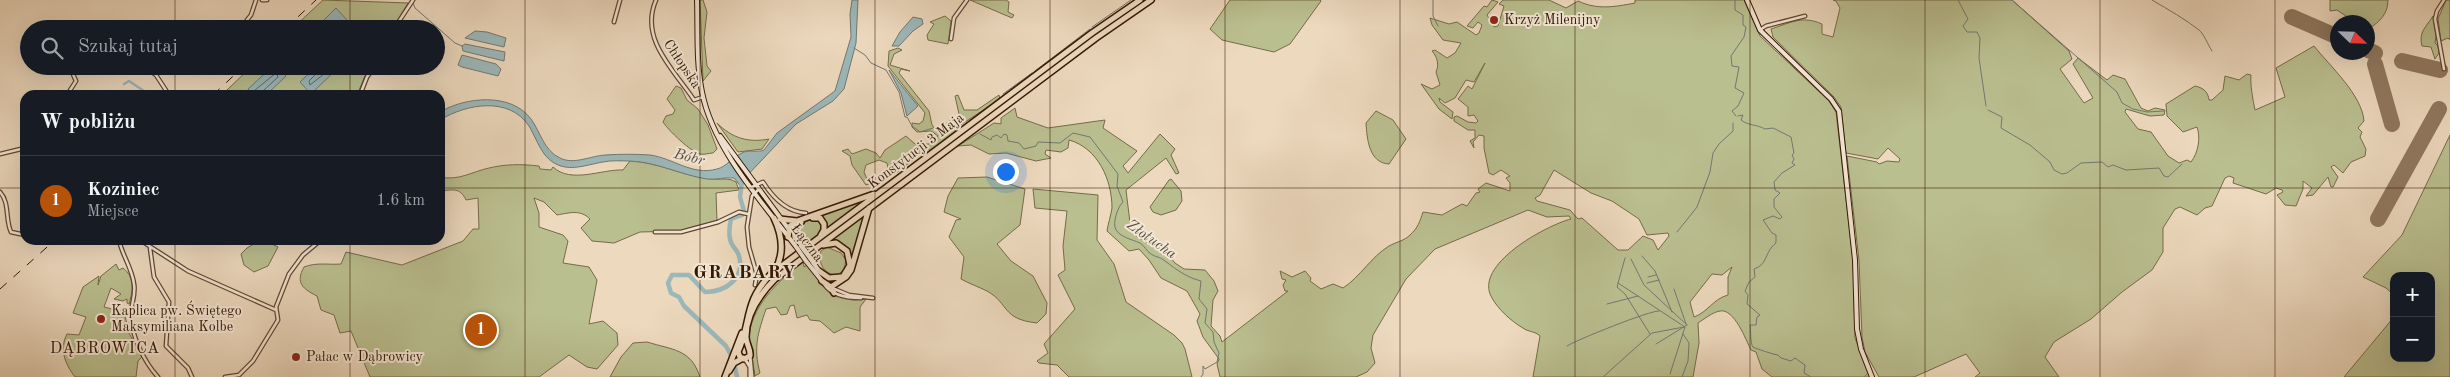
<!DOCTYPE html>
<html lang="pl">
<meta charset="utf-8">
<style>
:root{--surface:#171b24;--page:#20242c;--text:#f1f3f6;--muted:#9ea1a6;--line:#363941;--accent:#b45309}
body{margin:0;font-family:"Old Standard TT",serif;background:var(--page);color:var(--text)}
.controls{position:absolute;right:15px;bottom:15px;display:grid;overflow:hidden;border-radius:10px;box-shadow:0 5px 20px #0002}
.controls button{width:45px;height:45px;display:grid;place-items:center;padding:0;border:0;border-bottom:1px solid var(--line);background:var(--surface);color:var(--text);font:25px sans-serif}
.compass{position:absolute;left:2330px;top:15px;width:45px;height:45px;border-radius:50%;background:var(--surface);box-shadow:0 5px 20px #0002;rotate:113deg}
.you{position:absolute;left:1005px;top:171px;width:18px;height:18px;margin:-12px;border:4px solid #fff;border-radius:50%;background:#1a73e8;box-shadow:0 0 0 8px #1a73e833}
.badge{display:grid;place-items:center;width:32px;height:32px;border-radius:50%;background:var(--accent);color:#fff;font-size:16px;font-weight:700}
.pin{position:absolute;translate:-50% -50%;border:2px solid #fff;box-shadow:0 1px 5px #0006}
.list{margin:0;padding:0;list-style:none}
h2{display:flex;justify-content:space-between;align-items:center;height:65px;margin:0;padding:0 20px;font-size:21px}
h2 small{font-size:16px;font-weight:400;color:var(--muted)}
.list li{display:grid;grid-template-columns:32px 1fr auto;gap:15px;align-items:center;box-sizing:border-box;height:90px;padding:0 20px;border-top:1px solid var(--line)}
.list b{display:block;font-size:19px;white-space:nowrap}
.list p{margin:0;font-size:16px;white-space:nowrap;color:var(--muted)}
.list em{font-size:16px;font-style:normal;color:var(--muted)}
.icon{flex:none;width:28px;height:28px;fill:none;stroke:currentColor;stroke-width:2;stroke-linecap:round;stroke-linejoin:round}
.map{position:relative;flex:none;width:2450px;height:377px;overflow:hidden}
.search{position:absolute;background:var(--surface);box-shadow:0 5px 20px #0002;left:20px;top:20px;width:425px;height:55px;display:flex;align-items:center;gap:12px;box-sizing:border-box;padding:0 18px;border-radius:28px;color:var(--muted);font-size:19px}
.panel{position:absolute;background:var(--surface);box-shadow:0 5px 20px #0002;left:20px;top:90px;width:425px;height:155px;border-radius:15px}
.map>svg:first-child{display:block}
</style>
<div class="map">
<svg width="2450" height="377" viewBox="0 0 2450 377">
<rect width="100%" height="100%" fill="#edd9be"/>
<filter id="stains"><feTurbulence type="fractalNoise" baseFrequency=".004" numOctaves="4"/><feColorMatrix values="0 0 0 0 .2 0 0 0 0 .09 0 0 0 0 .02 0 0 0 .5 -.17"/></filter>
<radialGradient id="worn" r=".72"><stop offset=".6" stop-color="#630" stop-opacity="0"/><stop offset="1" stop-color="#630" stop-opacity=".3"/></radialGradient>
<path fill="#babf90" stroke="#766b48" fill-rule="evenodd" d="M323 0 408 3 392 29H292Z
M700 0H703L707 12 704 38 707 66 711 71 703 81Z
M970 0H1006L1009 2 1008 12 1014 15 1012 18Z
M1230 0H1320L1321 1 1290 44 1274 52 1222 40 1210 29Z
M1492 0 1498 2 1487 15 1494 27 1498 26 1504 6 1499 4 1503 0H1549L1566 8 1578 1C1597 10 1614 7 1635 3V0H1744L1760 36 1829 101 1836 112 1853 260 1855 338 1870 377H1772L1762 369 1756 352 1751 350C1746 340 1734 308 1720 311 1713 312 1704 319 1698 323L1699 343 1693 377H1533L1540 336C1535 331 1528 332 1523 328 1512 322 1498 309 1492 298 1472 265 1547 225 1571 219L1569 216 1547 217 1528 210 1435 249 1406 279 1373 335 1371 348 1375 363 1367 372 1356 377H1220L1217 364 1219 359 1203 337 1197 321 1200 314 1187 291 1161 278 1149 260 1139 249 1129 251 1107 231C1108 224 1111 215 1112 208 1112 180 1098 148 1069 140L1068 148 1061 152 1046 150 1045 154 1051 158 1036 161 1006 153 989 154 971 145 958 146 994 123 1001 124V118L1015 108 1017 117 1048 128 1105 120 1103 128 1137 151 1123 166 1128 173 1160 134 1175 149 1171 155 1179 173 1176 174 1166 158 1126 190 1131 231 1139 238 1165 251 1175 263 1184 269 1205 270 1214 281 1218 291 1213 300 1211 326 1220 336 1222 342 1288 291H1285L1283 285 1286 280 1282 279 1280 271 1292 277 1305 271 1311 278 1310 281 1321 289 1333 284 1343 288C1360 277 1371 257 1389 246 1396 242 1404 241 1410 235 1418 228 1420 221 1423 212L1442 215 1462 204 1467 206 1476 193 1480 192 1478 189 1486 183 1510 191V183L1506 178 1510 176 1501 170 1493 175 1489 173 1484 148V136L1479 135 1473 142 1474 148 1470 141 1475 138V130H1468L1454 121V117L1457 116 1468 122 1476 123 1478 121 1474 115 1468 116V107L1458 99 1468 86 1472 89 1485 63 1474 82 1466 80 1455 98 1445 103 1439 98 1440 102 1453 112 1452 119 1439 109 1421 84 1432 89 1440 85 1436 72C1439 65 1438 58 1432 51L1435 50 1447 58 1455 53 1461 43 1443 40 1432 25 1430 18 1449 24 1457 22 1476 35 1479 33 1482 25 1478 22 1473 28 1467 26 1484 6 1487 7ZM1554 170 1591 193 1612 201 1639 219 1647 235 1668 233 1669 236 1658 250 1653 240 1643 236 1628 250H1618L1582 218 1578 219 1570 210 1537 201 1535 198 1540 195ZM1732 267 1728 277V295C1713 299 1708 312 1694 317L1690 302 1712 274 1722 275Z
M1833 0H2012L2069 51 2072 59 2060 69 2084 103 2093 98 2073 64 2078 58 2107 80 2113 75 2125 79 2141 108 2148 111 2155 108 2165 110 2164 115 2150 116 2126 109 2125 112 2138 129 2151 132 2168 156 2179 163 2187 160 2191 162C2198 153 2201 138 2197 127L2183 132 2167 116 2166 104 2195 86C2204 88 2208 92 2209 100H2212L2223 90 2225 76 2239 80 2247 74 2251 75C2250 85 2253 100 2255 110L2285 97 2276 68 2314 46C2330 66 2362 95 2364 121L2358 128 2362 132 2360 137 2366 149 2365 156 2351 162 2343 173 2334 165 2331 167 2338 177 2333 187H2331L2328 177 2313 195 2306 196 2312 188 2303 181V189L2296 206 2285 205 2277 195 2283 192 2282 190 2276 188 2266 194 2233 183 2234 178 2229 176 2225 178 2212 206 2205 208 2197 215 2180 207 2175 209 2163 228V252L2152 270 2122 292 2091 319 2054 342 2045 357 2059 377H1975L1980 373 1966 354 1914 377H1879L1865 352 1862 337 1859 260 1847 156 1877 162 1879 164 1887 161 1899 162 1900 159 1888 148 1878 159 1846 153 1841 107 1834 97 1773 37 1771 29C1790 23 1802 15 1822 24V34L1833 37 1840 8 1836 1Z
M2330 0H2388C2388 14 2380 21 2369 29L2368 22H2355L2337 10 2330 11Z
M2446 0H2450V40L2448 38 2441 41 2438 19Z
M945 16 951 21 948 44 928 40 927 35 934 24 930 22Z
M2433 16 2436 36 2435 43 2438 46 2439 53 2435 59 2431 47 2422 46C2418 32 2427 26 2433 16Z
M898 48 902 50 894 54 890 65 910 71 901 69 899 73 929 111 932 125 936 130 951 120 964 121 959 114 955 96 958 95 964 110H977L999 95 1000 99 956 128 957 131 930 151 928 148 896 173 888 168 887 163 879 160 866 165 864 172 869 184 866 185 852 165 850 156 842 151 848 149 852 154 866 149 876 153 880 158 885 150 906 136 915 144H929L938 136 931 131 917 132 912 127V123L919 124 923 121 925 113 888 66 889 51Z
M252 66H373L365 76 357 95H228L226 91Z
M1036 77 1038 79 769 282 770 277Z
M676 86 681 88 687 100 698 109 708 125 717 149 713 153C709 153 704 155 700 154 691 152 668 130 663 122L666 116 673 114 675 110 667 99Z
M1376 111 1393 120 1406 139 1389 164C1369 163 1367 139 1366 123Z
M717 123C732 138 748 143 769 139L762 149 738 152Z
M2450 135V377H2344L2394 317V358H2431V276H2394V295L2386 288 2363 277 2402 235Z
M630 161C658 162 683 176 711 179 720 180 728 177 736 182L739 190 716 193 717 221 679 231 640 232 614 243 592 241 581 228 590 219C580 209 569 213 557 215L544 202 534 198 539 213V227L563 235 568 241 563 263 589 267 597 280 589 324 603 321 617 333 618 345 597 369 587 367 569 355 539 377H370L351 331 340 333 334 315 321 310 317 296C303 289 295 283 304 267 317 262 328 265 341 264L346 252 402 265 463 241 473 229H479L478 198 466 200C460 187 453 190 440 191V177C459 181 471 172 489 168 506 164 521 164 539 166L540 169 551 170 553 167C571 184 602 169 623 170Z
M987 177 1025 189 1020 225 997 244 1011 261 1033 276 1047 303 1046 314 1037 323C1001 319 1010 304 987 291 979 287 970 284 961 279L964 257 949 237 956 220 961 219 944 212 948 196 958 178Z
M1171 179 1181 191 1182 201 1176 210 1161 215 1153 212 1150 207 1169 180Z
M1033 189 1098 195 1097 240 1114 264 1126 302 1174 335 1182 343 1185 349 1192 377H1069L1057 365 1039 363 1037 361 1048 353 1044 344 1075 309 1058 275 1065 270 1063 246 1067 211 1035 208Z
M871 196 826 231 818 216Z
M865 214 848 272V250L828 242Z
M814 218 822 222V232L804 246V240L800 241 796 235 797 226Z
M257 242 270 243 278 247 268 266 254 272 244 265 241 254 247 248Z
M827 247 841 253 846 260 844 270 837 275C825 275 817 263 821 251Z
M803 261 804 267 807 265C827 291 832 299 866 299L860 307V331L846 327 834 333 820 321 810 320 807 315 797 318 794 305 790 306 787 314 781 315 776 307 766 309C758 333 753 347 760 373L755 376 752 357 753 349 748 342C751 305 776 284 803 261Z
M116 264 119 270 123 268C135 277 133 291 129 304L127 303V299L123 301 114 299 121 294 111 288 104 307 124 312 129 333 142 357 138 361 136 377H75C65 364 59 349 67 334L79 335 86 317 73 313 83 287 99 276 98 285 101 276Z
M647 342C673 350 691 349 700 377H610L621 357 633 343Z"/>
<path fill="#9cb8ba" stroke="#727870" d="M852 0H858L856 43 844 89 833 101 796 124 743 180 742 188 734 178C725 177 716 180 707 179 681 175 657 162 630 161 621 161 612 160 603 162 591 164 577 169 565 167 543 163 539 143 529 126 509 96 466 104 440 120V112C465 97 511 92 531 119 540 131 544 151 560 158 574 165 590 156 605 155 620 154 635 154 650 155 673 158 692 176 717 169 726 167 733 157 742 153 749 149 757 153 764 150L777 133 835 91 851 37 850 14Z
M336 8 347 20 337 29H315Z
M913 17 922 19 923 24 913 31 899 46H892L900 32Z
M115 21 158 29 113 26 89 29 105 22Z
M475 31 487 32 506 38 504 47 465 38Z
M465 44 505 52 504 61 463 51 462 46Z
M462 55 496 64 501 69 498 76 462 67 458 65Z
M273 66H277L286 76 266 95H251L248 89Z
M317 66H340L311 94 300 82Z
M889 70 918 106 907 116 901 93Z"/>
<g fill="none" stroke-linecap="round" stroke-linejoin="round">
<path stroke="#68685d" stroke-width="1" d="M320 66 319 71 309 81 310 85 334 66
M255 95V90L276 73 278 77 264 90 263 95"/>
<path stroke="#727870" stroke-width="1" d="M1433 0V16L1438 26
M1735 0V10L1743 15V25L1746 27 1744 37 1731 56 1732 66 1739 67 1735 88 1744 93 1738 106 1732 111 1736 116
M1958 0 1968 19 1963 26 1967 32H1977L1980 38 1979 58 1986 106
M2012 0 2117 92 2122 103 2133 109 2147 112 2164 111
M2152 0C2169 10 2185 19 2199 30 2204 34 2208 45 2212 51
M413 3 415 8 455 43 462 46
M1092 27 1131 0
M854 48 865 55 871 63 886 70 899 92 905 117H907L912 126 920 132 953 122 961 123
M1035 71 1090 29
M1003 94 1032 73
M1988 110 2002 117 2001 128 2030 145 2050 162 2054 170 2062 174 2067 173 2081 163 2102 162 2108 167 2113 165 2126 170 2159 168 2164 176 2168 177 2182 164
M1738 116 1743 115 1741 120C1749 126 1756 124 1765 129L1773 128 1791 137 1794 153 1792 155 1794 159 1792 163 1795 165 1782 173 1774 182 1775 190 1780 193 1774 199V207L1782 217 1780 219 1773 216 1763 220 1772 233 1776 235V242C1775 245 1772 246 1771 248 1765 256 1766 265 1754 269L1755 277 1749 282 1745 291 1748 295 1747 304 1760 315 1757 317 1756 325H1750C1751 329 1750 344 1753 347 1754 348 1775 355 1778 355L1781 358 1791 361 1795 358 1805 365 1804 373 1811 377
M980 134 991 140 992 137 997 135 1001 138 1004 134 1007 135 1008 141 1019 143 1024 149 1036 146 1038 142 1060 143 1073 133 1090 137 1118 174 1117 186 1123 202C1118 206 1112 223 1116 230 1122 238 1131 239 1140 243 1145 246 1146 251 1151 254 1155 257 1161 257 1165 261 1177 270 1186 277 1201 281L1199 299 1207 309 1205 323 1213 332 1214 342 1219 353 1217 362 1205 369 1203 366V374L1201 377
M1677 232 1697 207 1710 172 1713 153 1719 144 1733 131V123
M1642 256 1655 271 1672 312
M1625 258 1617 287 1625 294 1650 334
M1631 259 1644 285 1687 325
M1648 277 1656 275
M1618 283 1685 327 1670 374
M1647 283 1659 280
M1674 289 1686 324
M1607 304 1638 296
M1656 344 1687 325
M1567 346C1576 340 1651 310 1659 311
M1603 377 1652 333 1684 327
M1682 377 1688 361 1689 343 1683 334
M1864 377 1867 374"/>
<path stroke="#9cb8ba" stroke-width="2.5" d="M124 84 129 81 150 95"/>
<path stroke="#9cb8ba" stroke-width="4.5" d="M737 377 733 359 726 346 684 306 679 297 671 293 668 283 672 275H689L705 292C726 292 745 278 739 256 738 251 735 249 733 246 728 239 729 228 731 219L742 215 744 211 740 197 742 182"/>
<path stroke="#90785f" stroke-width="16" d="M2292 17 2338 37
M2368 50 2375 53
M2402 61 2440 70
M2375 64 2392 124
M2378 219 2439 109"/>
<defs>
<path id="minor" d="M262 0H267
M656 0C639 39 674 70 694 100L703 97
M247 20 251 15 256 0
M614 22 620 0
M394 29 413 0
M1760 30 1766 26 1805 16
M951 39 954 18 967 0
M143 66 156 75 169 95
M2444 69 2435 19 2437 11 2444 0
M67 95 76 81 72 72 73 66
M360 95 367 77 375 66
M0 154 25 148
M752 187 763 182C773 198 786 212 806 213
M0 192C10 203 5 219 11 232L25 235
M655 232H681L718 222 739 212 748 214
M119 240C122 255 132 268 134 284 136 295 131 304 131 314 130 334 145 363 158 377
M140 240 188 271 276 310
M150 248 154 277 169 302 166 346 188 368 192 377
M824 284C832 296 847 298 861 298
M755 285 757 275 749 247 747 227 752 196 758 190
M832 288 849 295 873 298
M225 377 239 375 253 361 278 320 276 307 289 274 303 255 321 240"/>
<path id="tertiary" d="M750 356 752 377
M745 359 750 367V377"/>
<path id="secondary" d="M697 0C698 30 696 63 702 92 713 149 763 203 797 248
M1747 0 1760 30 1831 99 1839 111 1855 260 1857 329 1861 349 1872 377
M720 136 790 231
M810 258 819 271
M806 261 822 281"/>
<path id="primary" d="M1140 0 1092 33 771 274C743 303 752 321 738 352L740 357 744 359 750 356C751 349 746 344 746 337 746 315 760 294 775 279L1096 38 1151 0
M774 218C782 235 785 253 775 270
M813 218H820L824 224V230L821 235
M780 219 797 221 874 194
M788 237 790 226 796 222
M795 238 794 229 801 222
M823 245 836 243 847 251 850 265 844 275
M819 271 829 278 841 277
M822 281 831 287 834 293
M831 287 846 277 851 270 869 208
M729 371 734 363 743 358
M725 377 742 333"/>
</defs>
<use href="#minor" stroke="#624830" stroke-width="5"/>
<use href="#tertiary" stroke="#624830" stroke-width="5.5"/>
<use href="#secondary" stroke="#331700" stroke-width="6"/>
<use href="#primary" stroke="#331700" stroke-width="8"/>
<use href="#minor" stroke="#f3e6d5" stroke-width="2.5"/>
<use href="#tertiary" stroke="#f3e6d5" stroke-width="3"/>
<use href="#secondary" stroke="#f3e6d5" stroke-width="4"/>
<use href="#primary" stroke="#edd9be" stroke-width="5"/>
<path stroke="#331700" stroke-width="1" stroke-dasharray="9 9" stroke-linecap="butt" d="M285 29 316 0
M213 95 244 66
M0 289 55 240"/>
<defs>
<path id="secondary-bridge" d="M801 246 810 258
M797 248 806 261"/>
</defs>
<use href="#secondary-bridge" stroke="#331700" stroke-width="6" stroke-linecap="butt"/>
<use href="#secondary-bridge" stroke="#f3e6d5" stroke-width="4"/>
</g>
<path fill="none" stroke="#331700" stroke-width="1" stroke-opacity="0.55" d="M175 0V29M350 0V29M525 0V377M700 0V377M875 0V377M1050 0V377M1225 0V377M1400 0V377M1575 0V377M1750 0V377M1925 0V377M2100 0V377M2275 0V377M175 66V95M350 66V95M0 188H25M440 188H2450M175 240V377M350 240V377"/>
<g fill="#8f2418" stroke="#f3e6d5" stroke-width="2">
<circle cx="1494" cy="20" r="5"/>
<circle cx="101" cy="319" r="5"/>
<circle cx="296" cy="357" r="5"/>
</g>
<g text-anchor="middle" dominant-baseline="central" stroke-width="4" stroke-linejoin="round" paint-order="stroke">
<g font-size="14" fill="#331700" stroke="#f3e6d5" text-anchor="start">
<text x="1504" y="20">Krzyż Milenijny</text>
<text x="111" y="311">Kaplica pw. Świętego<tspan x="111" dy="16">Maksymiliana Kolbe</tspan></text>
<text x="306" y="357">Pałac w Dąbrowicy</text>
</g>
<g font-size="14" fill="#331700" stroke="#f3e6d5">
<text transform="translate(682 64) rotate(56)">Chłopska</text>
<text transform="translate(916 151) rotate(-37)">Konstytucji 3 Maja</text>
<text transform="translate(807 243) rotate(53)">Łączna</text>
</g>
<g font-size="15" font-style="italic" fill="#584f41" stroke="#f3e6d5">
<text transform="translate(689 158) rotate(14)">Bóbr</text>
<text transform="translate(1151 240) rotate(35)">Złotucha</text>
</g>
<g font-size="16" letter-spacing="1" fill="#331700" stroke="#f3e6d5">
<text x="105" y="349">DĄBROWICA</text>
</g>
<g font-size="19" font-weight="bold" letter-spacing="1" fill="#331700" stroke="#f3e6d5">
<text x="745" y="273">GRABARY</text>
</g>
</g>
<rect width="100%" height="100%" filter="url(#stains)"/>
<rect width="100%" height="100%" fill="url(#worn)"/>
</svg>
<div class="controls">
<button>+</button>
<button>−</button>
</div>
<svg class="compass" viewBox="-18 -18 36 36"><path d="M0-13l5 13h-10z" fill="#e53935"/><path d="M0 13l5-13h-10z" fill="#9ea1a6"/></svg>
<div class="you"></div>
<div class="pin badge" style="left:481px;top:330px">1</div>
<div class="search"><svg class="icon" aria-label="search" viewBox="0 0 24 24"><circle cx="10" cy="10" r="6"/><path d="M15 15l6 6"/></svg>Szukaj tutaj</div>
<section class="panel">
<h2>W pobliżu<small></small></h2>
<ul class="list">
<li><span class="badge">1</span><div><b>Koziniec</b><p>Miejsce</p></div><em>1.6 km</em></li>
</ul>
</section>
</div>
